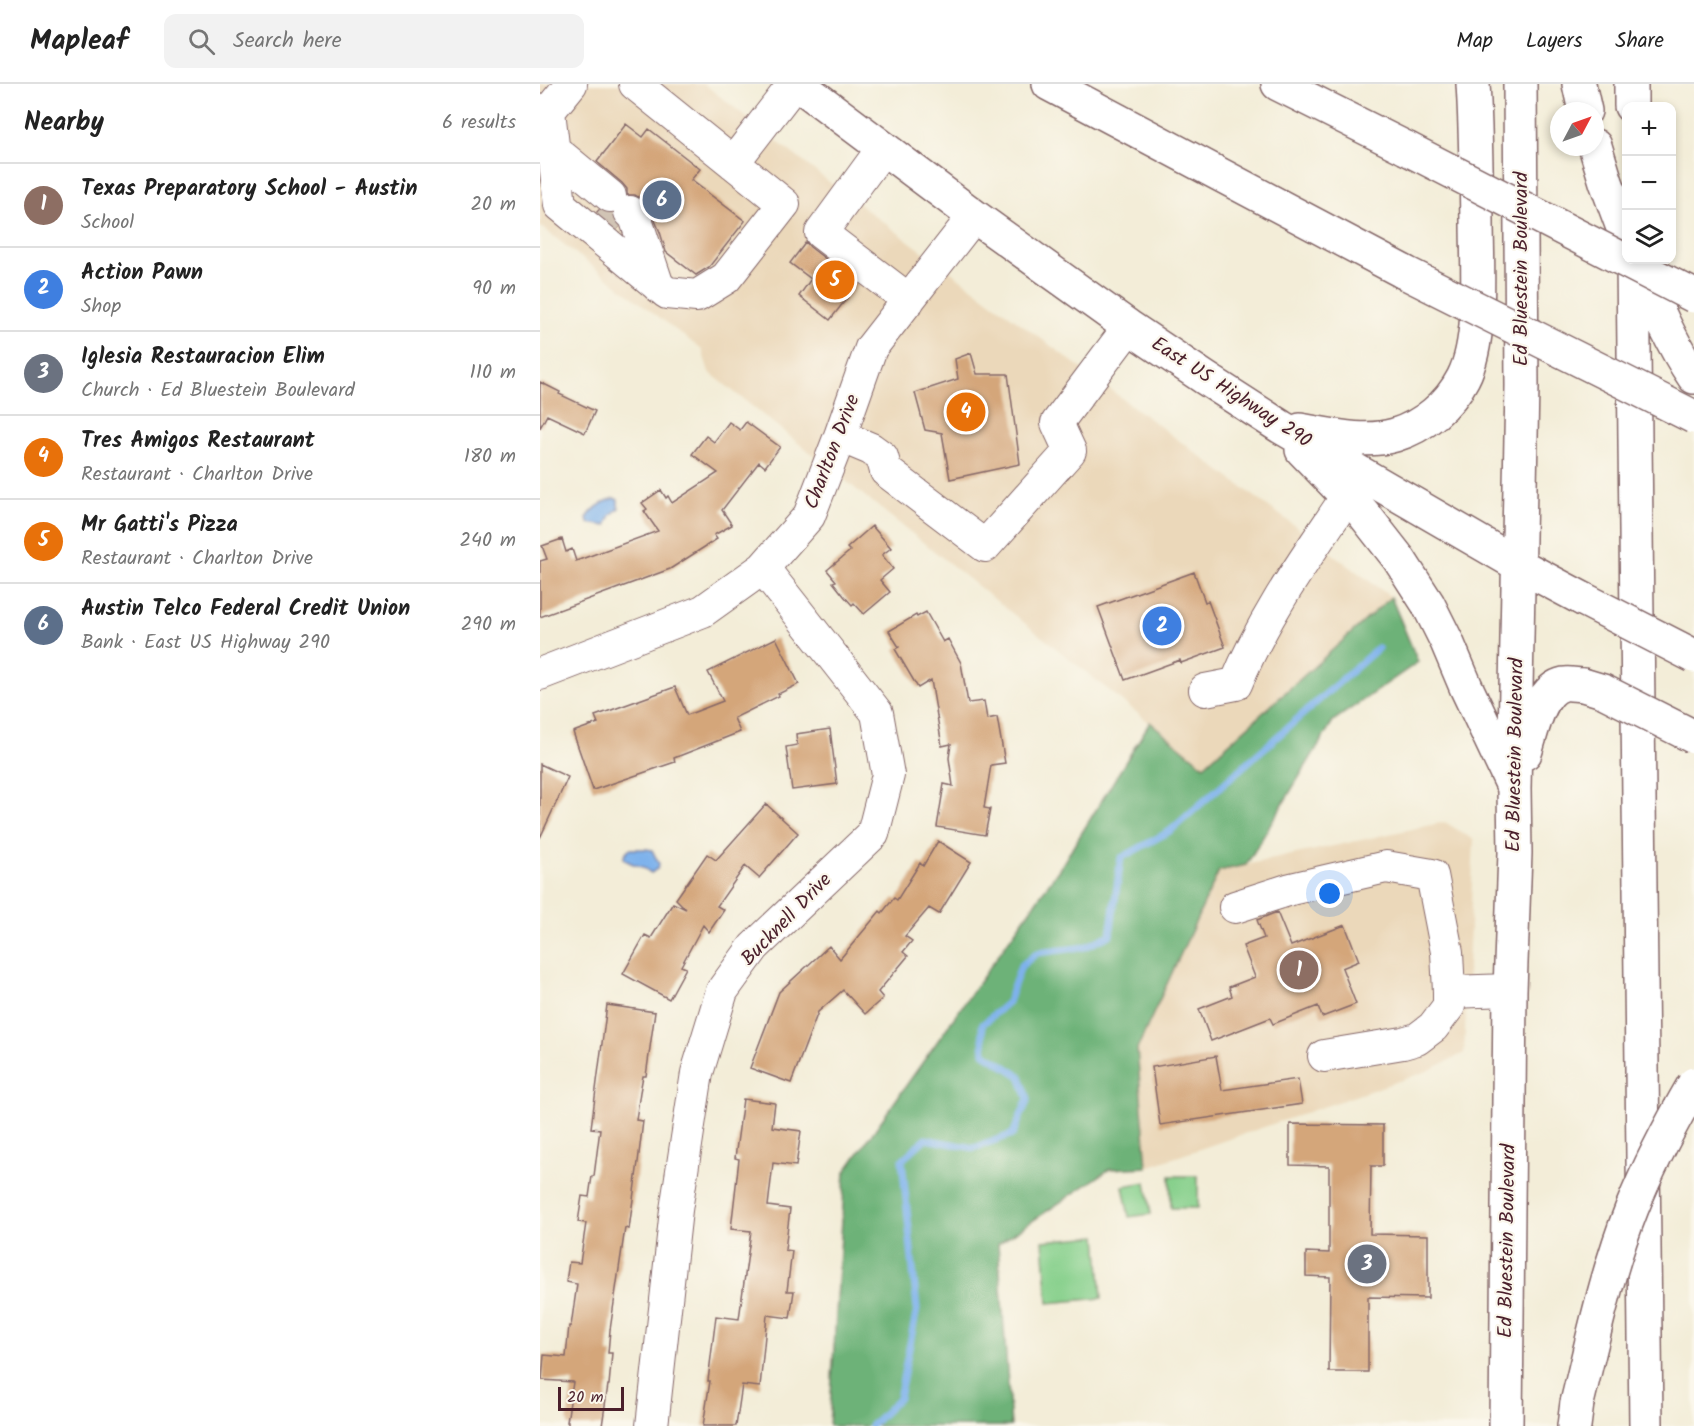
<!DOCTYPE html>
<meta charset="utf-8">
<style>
:root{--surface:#fff;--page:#f2f2f2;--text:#222;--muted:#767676;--line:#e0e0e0;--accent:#1f6fb2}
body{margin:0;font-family:Kalam,sans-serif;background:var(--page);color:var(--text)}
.controls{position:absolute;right:18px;top:18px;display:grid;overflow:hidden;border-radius:12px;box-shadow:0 3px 9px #0003}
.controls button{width:54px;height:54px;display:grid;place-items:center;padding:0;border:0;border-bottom:2px solid var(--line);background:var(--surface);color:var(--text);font:30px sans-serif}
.compass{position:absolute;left:1010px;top:18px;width:54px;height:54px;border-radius:50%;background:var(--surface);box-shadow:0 3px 9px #0003;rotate:49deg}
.scale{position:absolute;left:18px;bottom:15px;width:66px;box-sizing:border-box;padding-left:6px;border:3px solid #4a1f2b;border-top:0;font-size:16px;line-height:21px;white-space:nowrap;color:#4a1f2b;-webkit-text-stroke:4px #fbf7ec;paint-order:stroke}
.you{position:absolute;left:790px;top:810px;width:21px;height:21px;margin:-15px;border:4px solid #fff;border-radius:50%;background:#1a73e8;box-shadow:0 0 0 9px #1a73e833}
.badge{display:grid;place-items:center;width:39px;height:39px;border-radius:50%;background:var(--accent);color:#fff;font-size:20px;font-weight:700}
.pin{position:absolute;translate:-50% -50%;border:3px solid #fff;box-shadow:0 2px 6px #0006}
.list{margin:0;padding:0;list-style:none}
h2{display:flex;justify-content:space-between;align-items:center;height:78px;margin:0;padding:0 24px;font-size:26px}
h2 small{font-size:20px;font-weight:400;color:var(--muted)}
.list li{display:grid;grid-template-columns:39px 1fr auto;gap:18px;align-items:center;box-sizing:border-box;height:84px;padding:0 24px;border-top:2px solid var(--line)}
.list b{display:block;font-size:22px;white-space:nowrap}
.list p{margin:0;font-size:20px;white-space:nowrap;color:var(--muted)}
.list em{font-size:20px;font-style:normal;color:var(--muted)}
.icon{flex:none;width:33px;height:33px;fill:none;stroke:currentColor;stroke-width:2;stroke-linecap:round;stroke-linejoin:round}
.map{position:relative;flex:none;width:1154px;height:1342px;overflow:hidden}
header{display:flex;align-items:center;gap:36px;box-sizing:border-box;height:84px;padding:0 30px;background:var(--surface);border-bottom:2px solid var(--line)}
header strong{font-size:28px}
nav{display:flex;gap:33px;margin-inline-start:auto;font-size:21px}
.search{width:420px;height:54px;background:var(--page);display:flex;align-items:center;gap:15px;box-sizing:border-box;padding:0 21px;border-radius:12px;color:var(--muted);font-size:22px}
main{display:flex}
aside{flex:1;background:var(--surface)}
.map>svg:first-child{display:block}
</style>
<header>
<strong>Mapleaf</strong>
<div class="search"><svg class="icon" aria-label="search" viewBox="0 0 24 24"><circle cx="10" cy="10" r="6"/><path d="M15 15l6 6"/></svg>Search here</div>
<nav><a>Map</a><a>Layers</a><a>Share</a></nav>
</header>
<main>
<aside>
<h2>Nearby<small>6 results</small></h2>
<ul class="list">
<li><span class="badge" style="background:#8d6e63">1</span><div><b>Texas Preparatory School - Austin</b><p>School</p></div><em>20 m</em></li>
<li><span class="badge" style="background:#3f7fe0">2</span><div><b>Action Pawn</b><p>Shop</p></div><em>90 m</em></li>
<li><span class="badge" style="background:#6b7280">3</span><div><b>Iglesia Restauracion Elim</b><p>Church · Ed Bluestein Boulevard</p></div><em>110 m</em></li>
<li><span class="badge" style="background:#e8710a">4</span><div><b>Tres Amigos Restaurant</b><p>Restaurant · Charlton Drive</p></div><em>180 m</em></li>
<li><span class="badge" style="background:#e8710a">5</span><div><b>Mr Gatti's Pizza</b><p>Restaurant · Charlton Drive</p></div><em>240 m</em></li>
<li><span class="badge" style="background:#5c6f8a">6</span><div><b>Austin Telco Federal Credit Union</b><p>Bank · East US Highway 290</p></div><em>290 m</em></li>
</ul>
</aside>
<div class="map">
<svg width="1154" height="1342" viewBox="0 0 1154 1342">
<rect width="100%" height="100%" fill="#fbf7ec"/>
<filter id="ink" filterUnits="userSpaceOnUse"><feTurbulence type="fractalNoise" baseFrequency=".0167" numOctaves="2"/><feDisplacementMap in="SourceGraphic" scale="12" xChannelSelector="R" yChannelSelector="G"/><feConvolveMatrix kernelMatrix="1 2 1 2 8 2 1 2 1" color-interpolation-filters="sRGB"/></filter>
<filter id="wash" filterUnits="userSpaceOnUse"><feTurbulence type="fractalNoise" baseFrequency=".008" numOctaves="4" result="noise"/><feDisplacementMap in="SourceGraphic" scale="24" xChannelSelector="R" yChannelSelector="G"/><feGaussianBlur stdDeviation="1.35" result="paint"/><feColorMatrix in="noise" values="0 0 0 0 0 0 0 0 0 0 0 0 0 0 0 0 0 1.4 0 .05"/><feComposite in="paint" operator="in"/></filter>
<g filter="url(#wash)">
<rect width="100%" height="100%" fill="#f3edd8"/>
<path fill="#ebd8ba" d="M0 0H164L289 98 851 513 664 682 169 288 162 266 0 142Z
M905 738 934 756 924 969 885 988 607 1083 584 807Z"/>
<path fill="#87d08c" stroke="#68785c" stroke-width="1.5" d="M630 1092H658V1124H631Z
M606 1098 611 1130 589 1133 583 1102Z
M557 1152 562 1214 508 1219 503 1157Z"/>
<path fill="#6db278" stroke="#5c6852" stroke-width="1.5" d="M851 513 878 578 793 637 706 781 679 787 597 965 607 1083 570 1085 458 1160 471 1342H289L305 1088 522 781 610 638 664 682Z"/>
<path fill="#7eb2ec" stroke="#64688c" stroke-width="1.5" d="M74 414 78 416V422L79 424 71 431 66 442 48 439 47 434C53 424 63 418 74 414Z
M89 765H106L112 766 119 780 118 784 111 789C107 786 106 785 102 783 94 779 75 778 89 765Z"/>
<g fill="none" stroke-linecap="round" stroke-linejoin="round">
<path stroke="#7eb2ec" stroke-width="7" d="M331 1342 359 1314 377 1225 362 1076 385 1055 434 1064 473 1050 488 1015 480 992 444 969 442 941 468 918 481 882 497 869 545 863 570 851 581 774 630 747 838 564"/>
</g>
<g id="blocks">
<path fill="#d4a67a" d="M86 40 103 53 109 45 160 85 151 96 205 137 169 183 156 191 126 168 120 148 108 120 95 111H87V105L82 99 57 78Z
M59 126 66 130 73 129V133L79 143 77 145 57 128Z
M266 158 270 163 318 200 290 236 259 212 271 195 250 179Z
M431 269 437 290H468L480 380 410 395 402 349 385 346 375 309 418 295 415 275Z
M0 298 20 308 19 310 55 327 45 349 7 331 0 344Z
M189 338 200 346 206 338 240 363 225 383 219 378 182 426 192 441 174 451 177 455 130 485 0 533V477L7 475 2 462 22 455 26 468 32 465 36 477 118 447 104 427 107 425 102 419 121 406 126 414 128 412 132 419 178 389 152 370 166 352 174 358Z
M332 442 351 464 342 471 353 485 340 496 350 508 324 530 314 519 312 521 304 512 293 498 296 497 287 486 310 467 307 464Z
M654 488 665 518 668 517 685 563 641 579 640 576 585 596 558 523Z
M386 528 403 558 408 555 421 579 428 619 444 617 447 635 457 633 465 679 451 681 444 724 450 725 445 751 397 743 404 700 413 702 409 674 411 660 402 662 391 596 378 604 355 565 359 563 349 547 376 531 377 533Z
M236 554 259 600 238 610 239 612 194 634 200 648 134 674 135 678 53 706 33 648 58 639 55 632 135 603 147 631 183 617 168 588Z
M290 645 297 700 252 706 246 663 257 661 256 650Z
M0 680 28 693 0 754Z
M226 720 258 749 219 794 205 782 177 822 184 826 169 848 163 841 141 882 146 884 129 915 83 890 105 851 111 854 133 819 146 825 136 815 167 770 176 776Z
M398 757 431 778 399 830 389 824 365 852 372 857 363 868 368 872 338 908 343 914 325 930 303 906 278 928 251 999 210 984 239 908 289 862 300 875 340 827 342 829 354 814 357 816 380 779 383 782Z
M737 828 751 862 805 841 819 877 802 884 816 920 782 933 778 922 733 940 730 934 671 957 659 925 692 912 689 903 715 893 703 862 724 854 717 836Z
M67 921 115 928 106 992H103L100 1008 96 1036 103 1037 98 1078 89 1145 85 1144 70 1246 68 1269H72L69 1301H68L62 1342H28V1338H27L33 1298 2 1296 4 1271 26 1273 29 1242H31L37 1200 26 1198 29 1178 40 1179 46 1139 38 1138 42 1112 49 1113 52 1092H54L60 1045 51 1044Z
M676 972 682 1006 758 995 762 1020 620 1041 612 983Z
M203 1015 235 1019 232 1043 261 1047 256 1082 233 1079 228 1122 250 1125 245 1166 252 1167 247 1207H254L250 1234 227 1231 220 1303 202 1301 196 1342H163L170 1297H168L176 1232 199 1235 211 1147 191 1145 199 1075 195 1074Z
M750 1040 843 1041V1082H831L830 1150 888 1151V1214L828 1213V1288H789L790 1193 766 1192V1168L789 1169V1082L750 1081Z"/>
</g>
</g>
<g filter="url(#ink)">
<use href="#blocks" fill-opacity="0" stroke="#856768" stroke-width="1.5"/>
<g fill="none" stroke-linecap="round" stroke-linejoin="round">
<path stroke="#d1c4b5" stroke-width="32" stroke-dasharray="32 16" stroke-linecap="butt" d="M57 129 77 146"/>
<defs>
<path id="minor" d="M31 0 9 27 20 121 127 209 157 212 186 194 244 120 95 0
M343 64 281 149 369 216
M13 65 70 112
M193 79 254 0
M90 128 95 133 118 202
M300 352 331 365 342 373 346 387 445 462 530 367 517 339 589 243
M0 590 163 527 223 484 269 432 300 352 331 264 434 132
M665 606 696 600C723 533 766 474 806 414
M695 823 751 805 846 783 892 791 907 868 909 908 970 906
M784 972 863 959 877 955 893 943 909 922V908
M112 1342 136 1126 157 989 182 907 214 863 333 750 348 691 337 629 223 484"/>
<path id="major" d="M258 0 434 132 589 243 665 294 741 343 979 481 1043 515
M760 346C790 351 825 360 855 351 884 342 909 321 923 294 943 256 937 180 937 137 936 91 936 45 933 0
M762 366 823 429 859 475 888 520 907 558 926 603 971 698
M985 669C992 648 999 605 1024 600 1030 599 1037 601 1043 601
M966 1342 970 906 975 769 974 705 982 302 980 0"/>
<path id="highway" d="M509 0 864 188
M738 0 866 64
M1039 0 1045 27
M1091 0V22
M1055 62 1066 98 1086 152
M1093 176 1106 1342
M1099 183C1115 221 1131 259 1154 293
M1034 1342 1037 1319"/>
</defs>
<use href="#minor" stroke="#856768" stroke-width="34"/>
<use href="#major" stroke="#856768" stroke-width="36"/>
<use href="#highway" stroke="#856768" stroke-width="36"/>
<use href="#minor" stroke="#fff" stroke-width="32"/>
<use href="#major" stroke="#fff" stroke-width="33"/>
<use href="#highway" stroke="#fff" stroke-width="33"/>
<defs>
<path id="major-bridge" d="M1043 515 1154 572
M1043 601 1063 607 1154 653"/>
<path id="highway-bridge" d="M866 64 1154 212
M864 188 1154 333
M1037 1319C1053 1254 1067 1187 1092 1124 1108 1084 1132 1038 1154 1000"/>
</defs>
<use href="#major-bridge" stroke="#856768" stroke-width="36" stroke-linecap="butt"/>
<use href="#highway-bridge" stroke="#856768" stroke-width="36" stroke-linecap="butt"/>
<use href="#major-bridge" stroke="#fff" stroke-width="33"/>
<use href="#highway-bridge" stroke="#fff" stroke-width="33"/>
</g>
</g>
<g text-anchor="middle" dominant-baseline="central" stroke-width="4.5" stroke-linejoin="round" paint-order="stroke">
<g font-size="20" fill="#4a1f2b" stroke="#fbf7ec">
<text transform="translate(982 185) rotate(-90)">Ed Bluestein Boulevard</text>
<text transform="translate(691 309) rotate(33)">East US Highway 290</text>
<text transform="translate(293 368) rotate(-69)">Charlton Drive</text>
<text transform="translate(976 671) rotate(-89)">Ed Bluestein Boulevard</text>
<text transform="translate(247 836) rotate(-46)">Bucknell Drive</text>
<text transform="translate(968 1157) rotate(-89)">Ed Bluestein Boulevard</text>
</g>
</g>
</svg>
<div class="controls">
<button>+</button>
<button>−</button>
<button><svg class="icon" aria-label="layers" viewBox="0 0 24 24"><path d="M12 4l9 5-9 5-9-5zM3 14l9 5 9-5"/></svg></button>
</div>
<svg class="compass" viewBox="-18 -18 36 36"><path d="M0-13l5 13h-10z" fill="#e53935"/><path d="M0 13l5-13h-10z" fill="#767676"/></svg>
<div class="scale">20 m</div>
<div class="you"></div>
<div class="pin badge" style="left:759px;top:886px;background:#8d6e63">1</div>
<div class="pin badge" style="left:622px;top:542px;background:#3f7fe0">2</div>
<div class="pin badge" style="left:827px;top:1180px;background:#6b7280">3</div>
<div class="pin badge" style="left:426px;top:328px;background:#e8710a">4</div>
<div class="pin badge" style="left:295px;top:196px;background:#e8710a">5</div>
<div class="pin badge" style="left:122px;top:116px;background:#5c6f8a">6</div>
</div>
</main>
